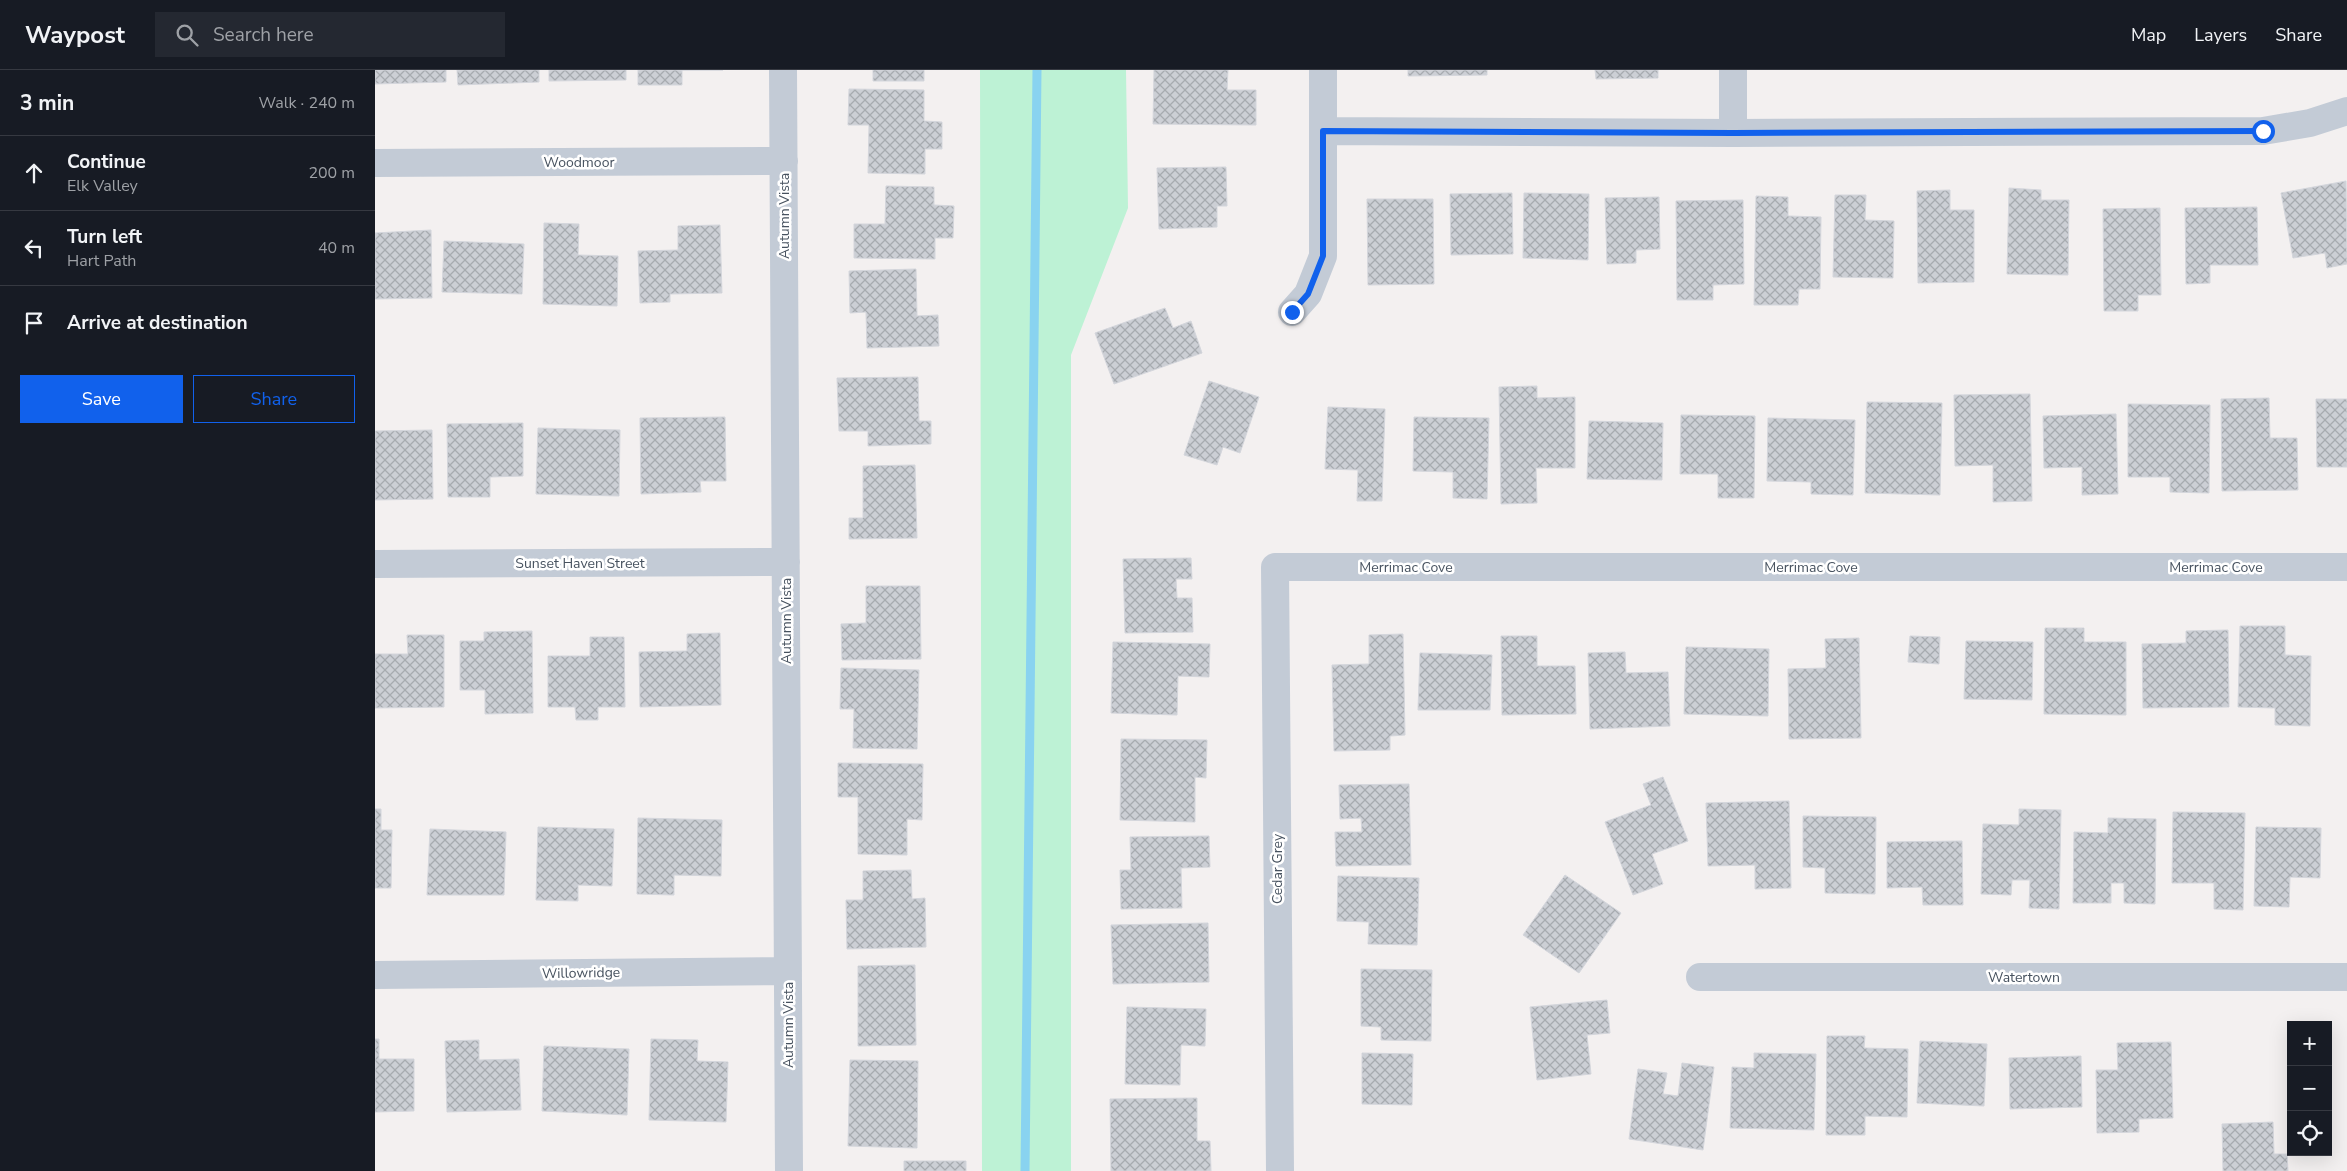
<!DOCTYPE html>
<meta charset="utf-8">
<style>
:root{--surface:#171b24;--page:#242831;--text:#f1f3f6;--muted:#9ea1a6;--line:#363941;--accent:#1161ec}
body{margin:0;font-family:"Nunito Sans",sans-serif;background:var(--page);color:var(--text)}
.controls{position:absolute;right:15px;bottom:15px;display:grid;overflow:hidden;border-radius:0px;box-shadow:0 5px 20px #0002}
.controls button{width:45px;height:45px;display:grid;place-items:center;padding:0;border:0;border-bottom:1px solid var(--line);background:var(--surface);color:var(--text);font:25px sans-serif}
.stop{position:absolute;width:15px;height:15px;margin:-11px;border:4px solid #1161ec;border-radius:50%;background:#fff}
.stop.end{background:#1161ec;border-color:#fff;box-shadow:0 1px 5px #0008}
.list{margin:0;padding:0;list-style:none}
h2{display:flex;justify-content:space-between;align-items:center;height:65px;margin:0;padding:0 20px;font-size:21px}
h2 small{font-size:16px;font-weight:400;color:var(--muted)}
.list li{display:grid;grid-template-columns:32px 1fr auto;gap:15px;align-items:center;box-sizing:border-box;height:75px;padding:0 20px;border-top:1px solid var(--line)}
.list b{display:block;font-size:19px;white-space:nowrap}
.list p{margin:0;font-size:16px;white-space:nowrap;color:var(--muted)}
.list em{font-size:16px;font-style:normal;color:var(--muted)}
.actions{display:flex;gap:10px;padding:15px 20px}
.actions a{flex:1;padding:11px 0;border:1px solid var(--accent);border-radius:0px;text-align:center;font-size:18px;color:var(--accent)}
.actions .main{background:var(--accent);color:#fff}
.icon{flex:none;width:28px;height:28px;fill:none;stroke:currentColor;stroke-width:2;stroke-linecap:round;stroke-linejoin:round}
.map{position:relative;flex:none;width:1972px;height:1101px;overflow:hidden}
header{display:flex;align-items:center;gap:30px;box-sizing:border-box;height:70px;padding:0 25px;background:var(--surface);border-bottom:1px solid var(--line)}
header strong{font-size:24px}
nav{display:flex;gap:28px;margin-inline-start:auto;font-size:18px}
.search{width:350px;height:45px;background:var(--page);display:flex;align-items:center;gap:12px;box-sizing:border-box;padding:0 18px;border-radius:0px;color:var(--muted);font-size:19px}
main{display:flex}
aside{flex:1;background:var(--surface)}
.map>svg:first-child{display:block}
</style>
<header>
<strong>Waypost</strong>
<div class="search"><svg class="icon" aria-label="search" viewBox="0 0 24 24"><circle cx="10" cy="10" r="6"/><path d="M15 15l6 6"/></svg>Search here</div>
<nav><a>Map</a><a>Layers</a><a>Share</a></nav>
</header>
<main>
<aside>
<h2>3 min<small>Walk · 240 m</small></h2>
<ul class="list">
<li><svg class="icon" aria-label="ahead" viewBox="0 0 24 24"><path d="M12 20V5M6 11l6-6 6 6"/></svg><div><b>Continue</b><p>Elk Valley</p></div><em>200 m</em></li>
<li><svg class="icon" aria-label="left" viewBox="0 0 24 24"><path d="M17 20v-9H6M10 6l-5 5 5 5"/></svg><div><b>Turn left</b><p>Hart Path</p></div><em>40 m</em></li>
<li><svg class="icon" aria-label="arrive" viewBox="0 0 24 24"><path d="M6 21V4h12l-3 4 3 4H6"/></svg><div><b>Arrive at destination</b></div></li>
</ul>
<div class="actions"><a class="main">Save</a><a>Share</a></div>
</aside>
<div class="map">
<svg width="1972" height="1101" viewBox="0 0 1972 1101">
<defs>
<pattern id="building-cross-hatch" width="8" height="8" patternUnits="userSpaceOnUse" patternTransform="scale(1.25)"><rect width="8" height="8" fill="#cccfd5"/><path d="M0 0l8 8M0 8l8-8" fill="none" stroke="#a7abb0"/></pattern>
</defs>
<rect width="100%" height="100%" fill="#f3f0f0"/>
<path fill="#bdf2d5" d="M605 0H751L753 138 696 285V1101H607Z"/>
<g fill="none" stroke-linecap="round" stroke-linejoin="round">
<path stroke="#89d3f0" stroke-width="9" d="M650 1101 662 0"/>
</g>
<path fill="url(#building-cross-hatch)" stroke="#d4d6dc" d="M0 0H71V12L0 14Z
M82 0H164V12L83 15Z
M174 0H251V10L174 11Z
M263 0H348H307V15H263Z
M498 0H549V11H498Z
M779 0H853L852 20H881V55L778 54Z
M1033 0H1112V5L1033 6Z
M1220 0H1283V8L1221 9Z
M474 19 549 20V51L567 52V79H550V104L493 103 494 55H473Z
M851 97 852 136H842V157L784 159 782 98Z
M1971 111 1972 194 1952 198 1950 183 1918 188 1906 123Z
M511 116 559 117V135L579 136 578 168H560V189L479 188V154H510Z
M1634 118 1666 120V130H1694L1693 205 1632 204Z
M1575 120V140H1599V212L1543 213 1542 121Z
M1137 123 1138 184 1076 185 1075 124Z
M1149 123 1214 124 1213 190 1148 188Z
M1460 125H1491L1490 150 1519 151 1518 208 1458 207Z
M1381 126 1413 127V146L1446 147 1445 219H1424L1423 235H1379Z
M1284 127 1285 179 1261 180V193L1232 194 1230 128Z
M992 129H1058L1059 214 993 215Z
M1368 130 1369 214 1338 215V230H1302L1301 131Z
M1882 137 1883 195H1835V213L1811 214 1810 138Z
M1785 138 1786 225H1763V241H1729L1728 139Z
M169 153 204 154 203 185 243 186 242 236 168 234Z
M345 155 347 223 295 224V232L265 233 263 181 303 180V156Z
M56 160 57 228 0 229V163Z
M69 171 149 174 147 224 67 222Z
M541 199 542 246 563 245 564 276 492 278 491 242 475 243 474 201Z
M790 238 798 258 816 251 827 283 739 314 720 263Z
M543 307 544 351H556V374L493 376V361H464L462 308Z
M834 311 884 327 865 383 848 377 842 395 809 385Z
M1162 316V328L1200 327V398H1161L1162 433 1126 434 1124 317Z
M1655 324 1657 431 1618 432V395L1580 396 1579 325Z
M1894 328 1895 368H1922L1923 420 1847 421 1846 329Z
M1941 329H1972V397H1942Z
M1492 332 1567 333 1565 425 1490 423Z
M1753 334 1835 335 1834 423 1795 422V407H1753Z
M953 337 1010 339 1007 431H982L983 400 950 399Z
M1741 344 1743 424 1707 425V397L1669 398 1668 346Z
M1306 345 1380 346 1379 428H1343V404H1305Z
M350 347 351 411H325L326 422 266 424 265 348Z
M1039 347 1114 348 1112 429 1078 428V402L1038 401Z
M1393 348 1480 350 1478 425 1436 424V412L1392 411Z
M1214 351 1288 353 1287 410 1212 409Z
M148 353V406L115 407V427H73L72 354Z
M163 358 245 360 244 426 161 424Z
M57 360 58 429 0 430V361Z
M540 395 542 468 474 469V448H488V396Z
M816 488 817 509H801L802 528H817L818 562 750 563 748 489Z
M491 516H545L546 589 467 590 466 554 491 553Z
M1865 556H1910V585L1936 586 1935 656 1900 655V638L1863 637Z
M1670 558H1709V572H1751V645L1669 644Z
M1853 560 1854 637 1768 638 1767 574 1811 573V561Z
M157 561 158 643 110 644V620H85V571H109V562Z
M345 563 346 635 265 637 264 582 312 581V564Z
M1028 564 1030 665 1015 666V680L959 681 957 595 994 594V565Z
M32 565H69V637L0 638V584H33Z
M1126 566H1162V596H1200L1201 644 1127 645Z
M1535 566 1565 567 1564 594 1533 592Z
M215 567H249L250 637H223V650H201L200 637H173V586H215Z
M1484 568 1486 668 1414 669 1413 599 1451 598 1450 569Z
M1591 571 1658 572 1657 630 1589 629Z
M738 572 835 574 834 607 803 606 802 645 736 643Z
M1311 577 1394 579 1393 646 1309 644Z
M1250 582 1251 603 1293 602 1295 656 1215 659 1213 583Z
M1045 583 1117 585 1115 640H1043Z
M466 598 544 600 542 679 478 678 479 639H465Z
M746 669 832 670 831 708 820 707V752L745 750Z
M463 693 548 694 547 750 532 749V785L483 784V727H463Z
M1288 707 1313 771 1277 784 1288 814 1258 825 1230 752 1276 735 1268 714Z
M1034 714 1036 795 961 796 960 762H987L986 748 965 749 964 715Z
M1414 731 1416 818 1380 819V795L1333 796 1331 733Z
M0 739H6V760H17L16 818H0Z
M1644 739 1686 740 1684 839 1654 838 1655 810H1637L1636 825 1606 824 1608 754 1644 755Z
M1798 742 1870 743 1868 840 1839 839V813H1797Z
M1428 746 1501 747 1500 824 1450 823V798L1428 797Z
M263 748 347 750 346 806 299 805V825L262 824Z
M1733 748 1781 749 1780 834 1749 833V813H1736V833H1698L1699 762 1733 763Z
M163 757 239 759 237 816 203 815V831L161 830Z
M1881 757 1946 758 1945 808 1915 807 1914 837 1879 836Z
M55 759 131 762 129 825H52Z
M834 766 835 797 806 798 807 838 746 839 745 800H756L755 767Z
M1587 771 1588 835H1548L1547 817 1512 818V772Z
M536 800 537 829 550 828 551 877 472 879 471 830H488V801Z
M1190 805 1246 843 1204 903 1148 865Z
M963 806 1044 808 1042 875 993 874 994 852 962 851Z
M833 853 834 912 738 914 736 855Z
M540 895 541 975 483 976V896Z
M986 899 1057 900 1056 971 1006 970V957L986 956Z
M1232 930 1235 963 1212 965 1216 1004 1162 1010 1155 937Z
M752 937 831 939 830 976 806 975 805 1015 750 1014Z
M1452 966H1490L1489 978 1533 979 1532 1047 1490 1046V1065H1451Z
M0 969H4V989H39V1041L0 1042Z
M276 969 323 970 322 991 353 992 351 1052 274 1050Z
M104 970V990L144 989 146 1040 72 1042 70 971Z
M1545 971 1612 974 1609 1036 1542 1033Z
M1796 972 1798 1048 1764 1049V1062L1722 1063 1721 1000H1743L1742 973Z
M169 976 254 979 252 1045 167 1041Z
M987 983 1038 984 1037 1035 987 1034Z
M1379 983 1441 984 1439 1060 1355 1058 1357 997 1379 998Z
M1706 986 1707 1037 1635 1039 1634 988Z
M475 990 543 991 542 1078 473 1076Z
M1307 993 1339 997 1328 1080 1254 1069 1263 999 1292 1003 1288 1024 1303 1026Z
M822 1028V1071H835L836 1101H736L735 1029Z
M1898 1052 1899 1084H1912L1913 1101H1848L1847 1054Z
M529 1091H591V1101H529Z"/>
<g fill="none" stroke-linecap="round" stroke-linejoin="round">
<path stroke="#c3cbd6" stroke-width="28" d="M408 0 414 1101
M1358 0V63
M948 61 1358 63 1888 61 1935 53 1972 41
M0 93 409 91
M917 242 933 224 948 186V0
M0 494 411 492
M0 905 413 901
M1325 907H1972
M905 1101 900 497H1972"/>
</g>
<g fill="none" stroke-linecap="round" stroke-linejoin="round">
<path stroke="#1161ec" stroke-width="6" d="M917 242 933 224 948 186V61L1358 63 1888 61"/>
</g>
<g text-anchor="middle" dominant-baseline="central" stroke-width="5" stroke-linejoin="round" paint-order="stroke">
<g font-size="14" fill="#47525f" stroke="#fff">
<text x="204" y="92">Woodmoor</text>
<text transform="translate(409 146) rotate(-90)">Autumn Vista</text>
<text x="205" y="493">Sunset Haven Street</text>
<text x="1031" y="497">Merrimac Cove</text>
<text x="1436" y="497">Merrimac Cove</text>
<text x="1841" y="497">Merrimac Cove</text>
<text transform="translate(411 551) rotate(-90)">Autumn Vista</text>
<text transform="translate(902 799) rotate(-90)">Cedar Grey</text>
<text transform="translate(206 903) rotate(-1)">Willowridge</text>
<text x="1649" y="907">Watertown</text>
<text transform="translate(413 955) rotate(-90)">Autumn Vista</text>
</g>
</g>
</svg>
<div class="controls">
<button>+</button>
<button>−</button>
<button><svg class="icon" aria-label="locate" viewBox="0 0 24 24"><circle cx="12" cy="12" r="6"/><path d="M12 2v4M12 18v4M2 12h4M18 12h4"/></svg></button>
</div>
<div class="stop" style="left:1888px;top:61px"></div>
<div class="stop end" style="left:917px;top:242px"></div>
</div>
</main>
